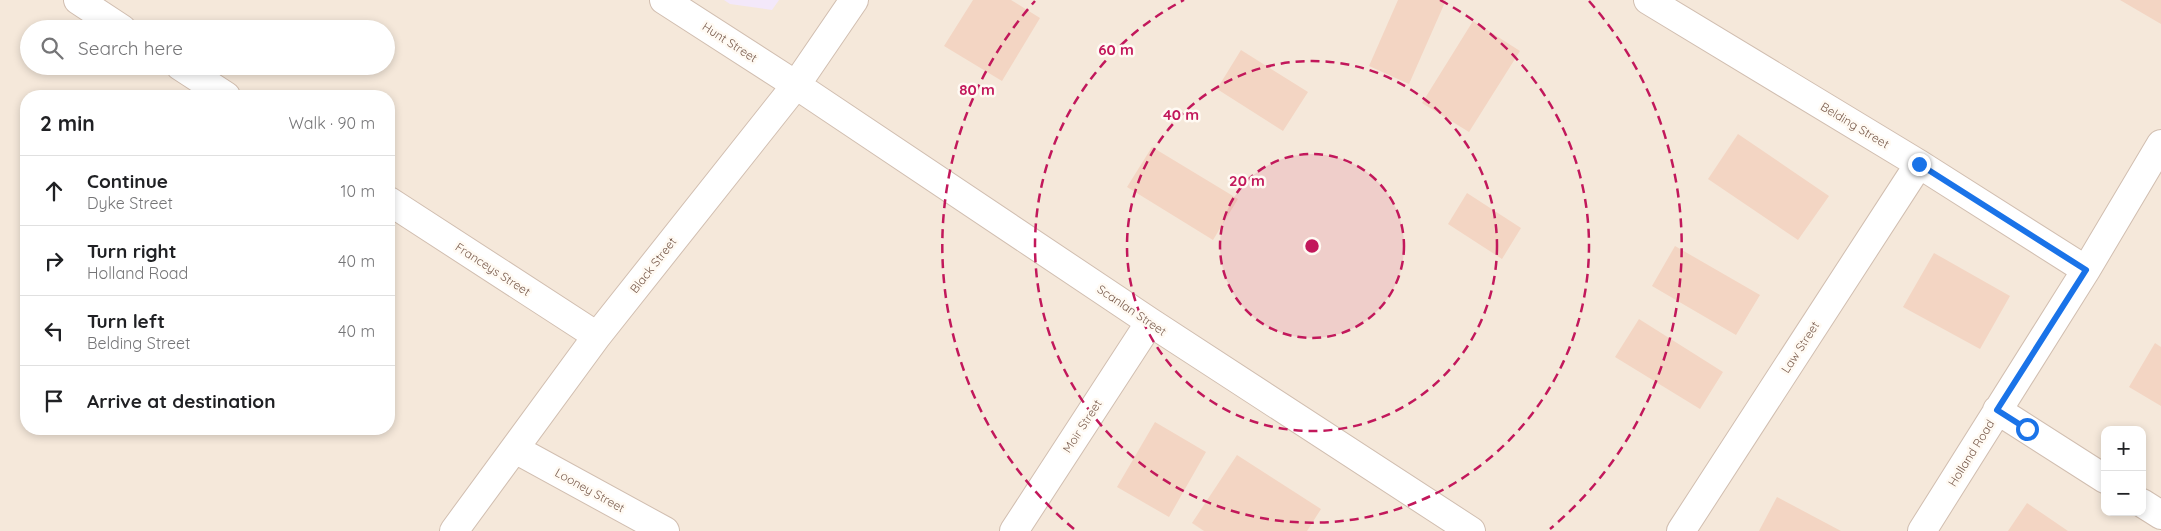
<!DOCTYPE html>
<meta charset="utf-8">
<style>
:root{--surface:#fff;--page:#f2f2f2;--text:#202124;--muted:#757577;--line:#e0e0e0}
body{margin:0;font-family:Quicksand,sans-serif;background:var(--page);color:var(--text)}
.controls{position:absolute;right:15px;bottom:15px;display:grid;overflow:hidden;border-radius:10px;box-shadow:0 2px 8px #0003}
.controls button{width:45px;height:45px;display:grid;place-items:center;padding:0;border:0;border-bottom:1px solid var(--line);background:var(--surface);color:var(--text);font:25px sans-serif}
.stop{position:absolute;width:15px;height:15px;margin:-11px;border:4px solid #1a73e8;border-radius:50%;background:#fff}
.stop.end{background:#1a73e8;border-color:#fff;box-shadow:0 1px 5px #0008}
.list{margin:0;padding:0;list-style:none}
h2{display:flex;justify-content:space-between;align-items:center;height:65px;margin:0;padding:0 20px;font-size:21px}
h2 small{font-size:16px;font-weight:400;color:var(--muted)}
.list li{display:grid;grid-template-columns:32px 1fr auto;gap:15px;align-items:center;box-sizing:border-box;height:70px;padding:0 20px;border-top:1px solid var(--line)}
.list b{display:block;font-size:19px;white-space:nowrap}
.list p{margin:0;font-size:16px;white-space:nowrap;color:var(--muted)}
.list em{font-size:16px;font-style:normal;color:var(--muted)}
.icon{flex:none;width:28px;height:28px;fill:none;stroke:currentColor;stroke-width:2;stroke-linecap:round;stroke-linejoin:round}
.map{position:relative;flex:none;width:2161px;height:531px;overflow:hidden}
.search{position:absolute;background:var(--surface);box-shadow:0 2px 8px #0003;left:20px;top:20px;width:375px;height:55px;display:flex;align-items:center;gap:12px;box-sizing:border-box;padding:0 18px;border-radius:28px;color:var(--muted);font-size:19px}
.panel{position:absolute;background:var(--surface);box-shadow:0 2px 8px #0003;left:20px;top:90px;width:375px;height:345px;border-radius:20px}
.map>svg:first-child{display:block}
</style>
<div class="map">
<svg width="2161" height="531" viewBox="0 0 2161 531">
<rect width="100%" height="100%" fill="#fdf6ec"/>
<path fill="#f5e8da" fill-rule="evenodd" d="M0 0H2161V531H0ZM29 29H386V66H29ZM26 96H389V429H26ZM2105 430H2142V512H2105Z"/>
<path fill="#f3e8fa" d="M724 0H779L772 10 730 4Z"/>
<path fill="#f3d5c3" d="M973 0H1011L1040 18 1002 81 944 46Z
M1398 0H1446L1409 84 1369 66Z
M2120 0H2161V24Z
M1473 21 1520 51 1469 132 1422 103Z
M1241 50 1308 92 1283 131 1217 89Z
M1738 134 1829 196 1798 240 1708 179Z
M1152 147 1238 199 1213 240 1127 187Z
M1467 193 1521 228 1502 259 1448 224Z
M1675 246 1760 295 1736 335 1652 286Z
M1934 253 2010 296 1980 349 1903 307Z
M1639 319 1723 372 1700 409 1615 357Z
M2155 343 2161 347V406L2129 387Z
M1155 422 1206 452 1169 517 1117 487Z
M1237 455 1321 509 1307 531H1204L1192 523Z
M1777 497 1841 531H1759Z
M2027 503 2068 531H2008Z"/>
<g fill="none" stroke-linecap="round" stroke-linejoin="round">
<defs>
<path id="street" d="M78 0 122 29
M664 0 796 85 1150 322 1471 531
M1648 0 1919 164 2086 270
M180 66 226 96
M389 201 597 336
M1997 410 2105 479
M515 449 665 531
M2142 503 2161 515
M454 531 597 336 796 85 854 0
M1014 531 1150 322
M1681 531 1919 164
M1922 531 2086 270 2161 144"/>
</defs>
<use href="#street" stroke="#d1beb0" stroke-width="30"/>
<use href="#street" stroke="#fff" stroke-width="28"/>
</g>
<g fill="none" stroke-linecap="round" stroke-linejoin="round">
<path stroke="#1a73e8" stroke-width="6" d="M1919 164 2086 270 1997 410 2027 429"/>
</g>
<circle cx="1312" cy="246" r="92" fill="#c2185b" fill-opacity=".12"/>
<g fill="none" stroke="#c2185b" stroke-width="2.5" stroke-dasharray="9 6">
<circle cx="1312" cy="246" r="92"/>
<circle cx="1312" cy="246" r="185"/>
<path d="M1440 0A277 277 0 1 1 1184 0"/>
<path d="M1074 529A370 370 0 0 1 1035 1M1589 1A370 370 0 0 1 1550 529"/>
</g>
<g text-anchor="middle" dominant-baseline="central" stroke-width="5" stroke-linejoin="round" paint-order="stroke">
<g font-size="12" fill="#7a5c4d" stroke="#fffaf3">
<text transform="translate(730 42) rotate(33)">Hunt Street</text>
<text transform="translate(1855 125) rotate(31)">Belding Street</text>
<text transform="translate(653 265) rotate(-52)">Black Street</text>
<text transform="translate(493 269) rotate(33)">Franceys Street</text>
<text transform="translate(1132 310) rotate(34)">Scanlan Street</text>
<text transform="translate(1800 347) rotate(-57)">Law Street</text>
<text transform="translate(1082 426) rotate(-57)">Moir Street</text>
<text transform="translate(1971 453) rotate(-58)">Holland Road</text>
<text transform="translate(590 490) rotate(29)">Looney Street</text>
</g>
</g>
<circle cx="1312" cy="246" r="8" fill="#c2185b" stroke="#fffaf3" stroke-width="2.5"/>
<g font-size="15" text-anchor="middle" font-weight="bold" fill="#c2185b" stroke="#fffaf3" stroke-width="5" stroke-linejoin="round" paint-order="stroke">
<text x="1116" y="55">60 m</text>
<text x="977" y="95">80 m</text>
<text x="1181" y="120">40 m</text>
<text x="1247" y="186">20 m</text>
</g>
</svg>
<div class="controls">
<button>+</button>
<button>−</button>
</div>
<div class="stop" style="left:2027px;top:429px"></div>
<div class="stop end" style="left:1919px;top:164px"></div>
<div class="search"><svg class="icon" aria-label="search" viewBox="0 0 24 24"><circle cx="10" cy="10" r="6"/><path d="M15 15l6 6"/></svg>Search here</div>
<section class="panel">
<h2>2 min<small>Walk · 90 m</small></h2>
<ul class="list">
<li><svg class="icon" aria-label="ahead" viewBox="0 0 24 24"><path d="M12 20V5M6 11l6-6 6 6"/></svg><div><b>Continue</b><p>Dyke Street</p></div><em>10 m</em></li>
<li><svg class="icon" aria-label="right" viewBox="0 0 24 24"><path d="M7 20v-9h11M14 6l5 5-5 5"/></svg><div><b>Turn right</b><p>Holland Road</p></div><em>40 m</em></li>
<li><svg class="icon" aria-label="left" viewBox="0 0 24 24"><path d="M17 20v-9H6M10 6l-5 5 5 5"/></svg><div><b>Turn left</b><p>Belding Street</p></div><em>40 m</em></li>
<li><svg class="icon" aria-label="arrive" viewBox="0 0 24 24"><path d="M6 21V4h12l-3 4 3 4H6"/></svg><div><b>Arrive at destination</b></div></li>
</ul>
</section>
</div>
